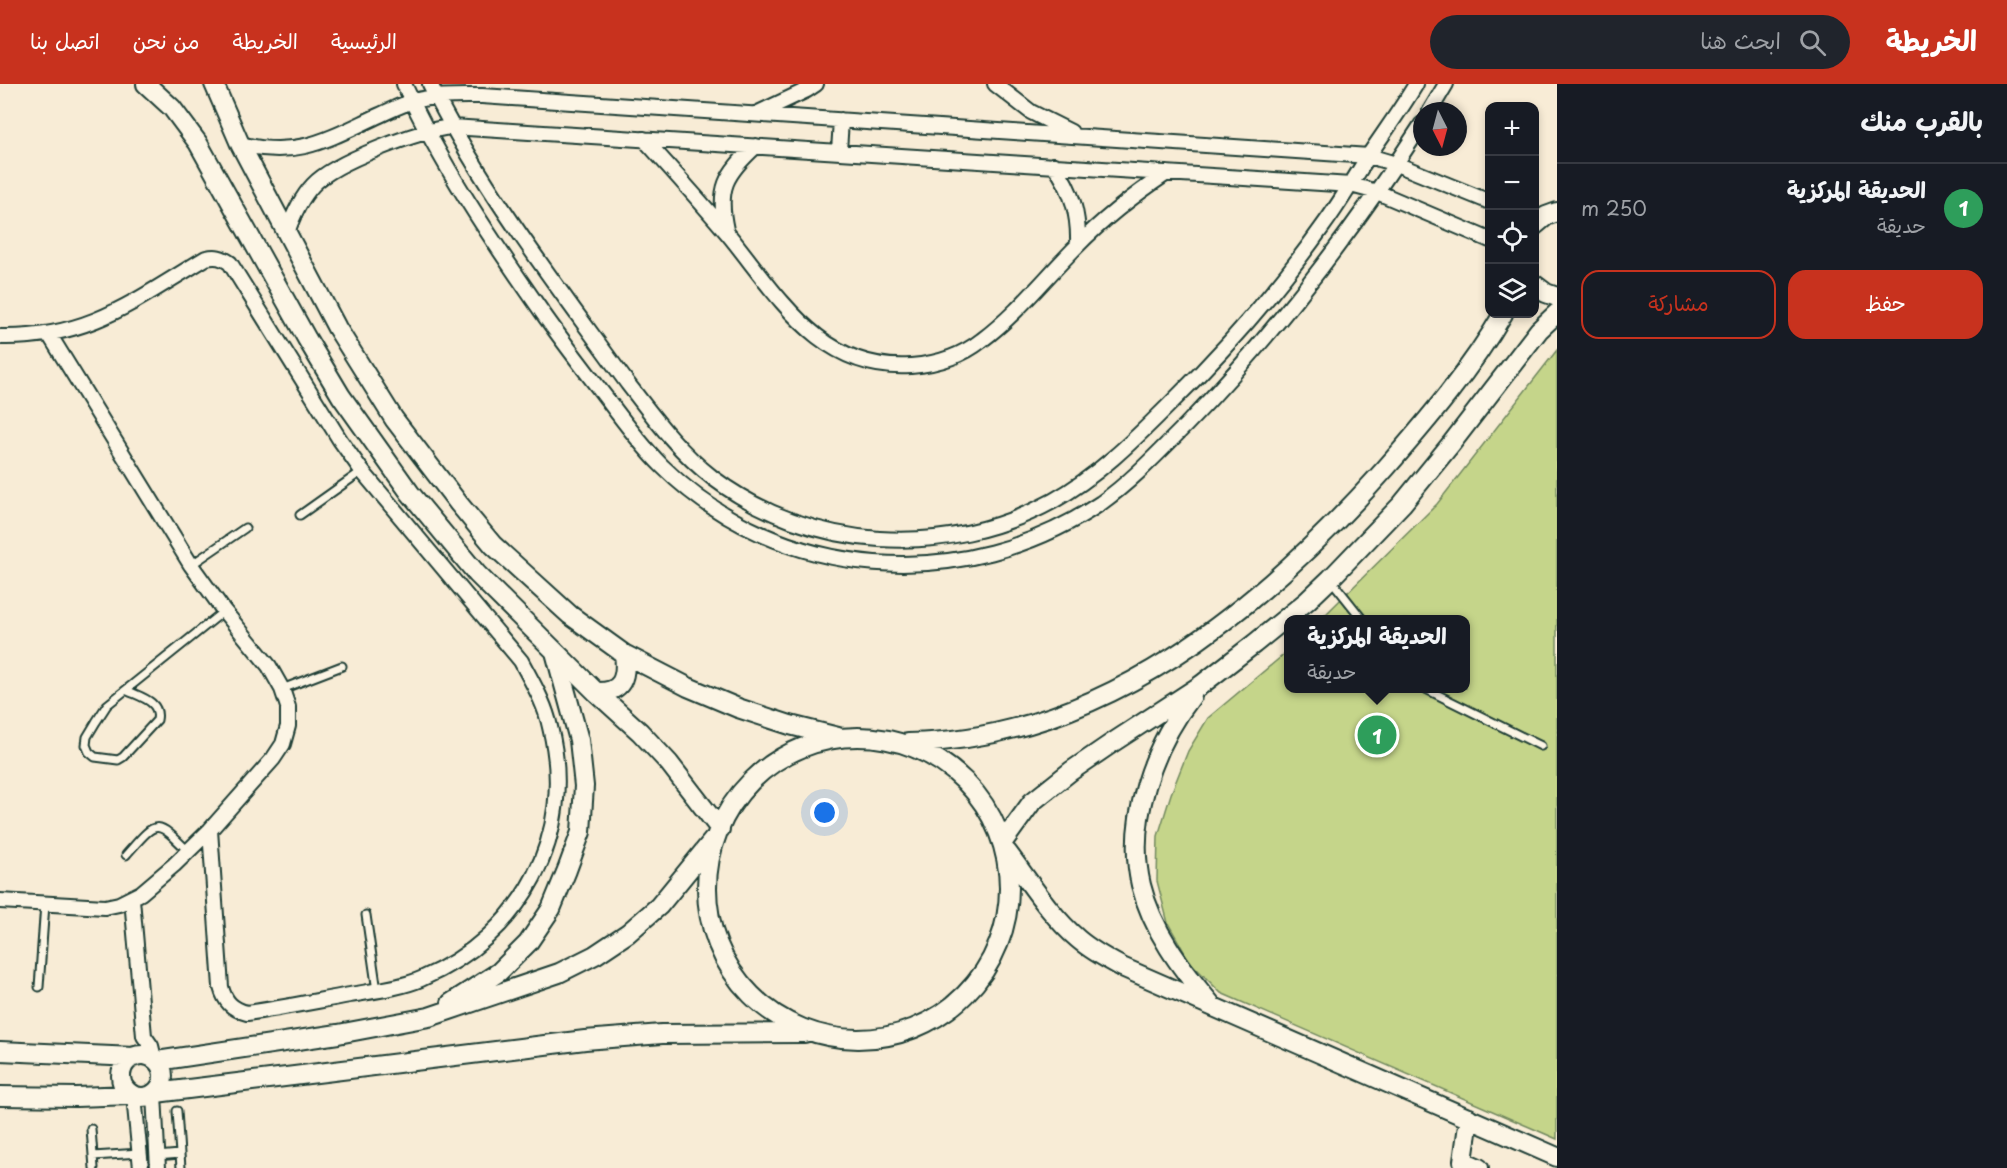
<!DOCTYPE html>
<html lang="ar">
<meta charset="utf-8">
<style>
:root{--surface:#171b24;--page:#20242c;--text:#f1f3f6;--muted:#9ea1a6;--line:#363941;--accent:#c8321e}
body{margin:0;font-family:"Playpen Sans","Playpen Sans Arabic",sans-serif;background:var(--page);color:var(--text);direction:rtl}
.controls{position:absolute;right:18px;top:18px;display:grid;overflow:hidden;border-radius:12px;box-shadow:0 3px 9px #0003}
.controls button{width:54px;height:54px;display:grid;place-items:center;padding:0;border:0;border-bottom:2px solid var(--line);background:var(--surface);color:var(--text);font:30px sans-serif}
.compass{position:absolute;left:1413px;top:18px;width:54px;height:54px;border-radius:50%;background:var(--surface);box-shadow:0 3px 9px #0003;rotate:174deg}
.you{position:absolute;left:825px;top:729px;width:21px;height:21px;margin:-15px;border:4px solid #fff;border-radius:50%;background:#1a73e8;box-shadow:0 0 0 9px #1a73e833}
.badge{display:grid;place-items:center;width:39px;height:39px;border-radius:50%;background:var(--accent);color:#fff;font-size:20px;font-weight:700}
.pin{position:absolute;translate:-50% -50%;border:3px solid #fff;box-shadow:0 2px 6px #0006}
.popup{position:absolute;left:1284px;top:531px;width:186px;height:78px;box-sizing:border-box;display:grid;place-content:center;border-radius:12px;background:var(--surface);filter:drop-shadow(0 2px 4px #0005);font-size:20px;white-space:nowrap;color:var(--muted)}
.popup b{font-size:22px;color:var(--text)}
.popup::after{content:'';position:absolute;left:50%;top:100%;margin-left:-12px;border:12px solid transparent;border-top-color:var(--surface)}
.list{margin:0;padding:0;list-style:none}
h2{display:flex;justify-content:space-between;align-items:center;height:78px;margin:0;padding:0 24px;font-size:26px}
h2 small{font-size:20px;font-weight:400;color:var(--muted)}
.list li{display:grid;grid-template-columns:39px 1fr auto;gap:18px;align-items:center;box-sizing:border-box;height:90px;padding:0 24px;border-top:2px solid var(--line)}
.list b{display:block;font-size:22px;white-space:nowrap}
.list p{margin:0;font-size:20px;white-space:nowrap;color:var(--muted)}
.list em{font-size:20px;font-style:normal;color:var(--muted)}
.actions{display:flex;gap:12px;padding:18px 24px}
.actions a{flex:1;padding:14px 0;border:2px solid var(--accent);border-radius:18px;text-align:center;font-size:21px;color:var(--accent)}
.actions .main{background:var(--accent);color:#fff}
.icon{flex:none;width:33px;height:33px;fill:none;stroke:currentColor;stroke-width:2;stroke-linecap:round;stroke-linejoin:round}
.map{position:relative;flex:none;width:1557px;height:1084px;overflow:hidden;direction:ltr}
header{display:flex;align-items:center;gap:36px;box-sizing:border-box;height:84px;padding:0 30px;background:var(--accent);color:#fff}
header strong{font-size:28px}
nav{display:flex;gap:33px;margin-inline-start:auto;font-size:21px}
.search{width:420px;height:54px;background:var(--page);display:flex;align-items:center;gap:15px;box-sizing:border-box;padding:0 21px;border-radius:33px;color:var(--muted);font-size:22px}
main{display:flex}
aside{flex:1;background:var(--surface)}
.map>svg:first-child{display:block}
</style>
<header>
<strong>الخريطة</strong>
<div class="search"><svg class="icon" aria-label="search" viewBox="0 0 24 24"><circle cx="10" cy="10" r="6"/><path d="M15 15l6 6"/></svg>ابحث هنا</div>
<nav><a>الرئيسية</a><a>الخريطة</a><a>من نحن</a><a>اتصل بنا</a></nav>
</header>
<main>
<aside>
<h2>بالقرب منك<small></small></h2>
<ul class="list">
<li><span class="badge" style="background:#2e9e5b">1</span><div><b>الحديقة المركزية</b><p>حديقة</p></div><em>250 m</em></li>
</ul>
<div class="actions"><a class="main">حفظ</a><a>مشاركة</a></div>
</aside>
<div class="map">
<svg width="1557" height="1084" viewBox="0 0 1557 1084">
<rect width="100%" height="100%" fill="#f8ecd6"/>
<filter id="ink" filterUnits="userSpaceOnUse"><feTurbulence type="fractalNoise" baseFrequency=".0167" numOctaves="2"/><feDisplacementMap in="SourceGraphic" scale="12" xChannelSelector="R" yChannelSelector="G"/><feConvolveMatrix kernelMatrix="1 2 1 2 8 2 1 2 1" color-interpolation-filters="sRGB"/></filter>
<g filter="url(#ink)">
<path fill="#c5d58a" stroke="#72895f" stroke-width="1.5" d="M1557 266V1055L1221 909 1190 878 1168 839 1157 797 1158 752 1171 710 1188 667 1208 634 1288 567V604H1466V536L1321 535 1437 420Z"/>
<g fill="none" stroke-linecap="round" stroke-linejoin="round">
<defs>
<path id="lane" d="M300 431 362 387
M191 481 245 444
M1332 497 1363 536
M1424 604 1541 662
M282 605 342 582
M126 606C140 613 161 617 157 636L123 673 118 676 95 673 89 668 86 661 87 653 96 638 107 621 224 527
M126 771C157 736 155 734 189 768
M366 831 377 907
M39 903 45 820
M177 1027 181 1084
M91 1045 94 1084
M93 1072 140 1069
M157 1072 180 1070"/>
<path id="street" d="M404 0C441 81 491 155 542 228 563 258 585 286 607 315 624 338 642 362 662 382 780 499 965 511 1101 419 1132 397 1159 368 1186 341 1275 249 1353 147 1422 40
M430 0C470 81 521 153 574 226 592 251 610 275 628 300 654 334 679 368 713 394 810 467 946 476 1053 417 1096 393 1132 358 1167 323 1224 267 1277 207 1323 142 1340 119 1354 95 1369 71 1385 47 1402 24 1416 0
M995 0 1031 28 1071 48
M1430 27 1446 0
M756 30 807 6 816 0
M644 55C672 86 701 118 728 150 778 211 820 288 911 282 936 280 962 272 982 256 1017 230 1045 194 1076 163 1104 134 1134 111 1167 89
M240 60C298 75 328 55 380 31 391 26 402 20 414 17 436 11 459 12 482 12L1369 72 1396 80 1490 118
M839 67 841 36
M1054 81C1072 106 1079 130 1078 161
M726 146C717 105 725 90 756 62
M287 149C293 131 300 115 313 101 334 78 420 46 452 43L1351 101 1377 108 1490 156
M0 253C88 255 134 217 206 174 216 172 222 173 230 179L340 356 362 387 521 577C532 598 545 619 550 643 577 751 522 852 421 895 400 904 373 907 350 911 316 917 282 924 247 929 232 925 225 918 221 903L210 746
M132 815 144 952 151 962 154 974
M0 817 105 823 119 820 141 809 174 781 210 746 273 675 283 660 288 642V623L282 605 269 582 224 527 191 481 49 250
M154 1011 158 1084
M134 1012 141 1084"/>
<path id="secondary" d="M146 0 172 24 198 59 307 255 341 312 410 409 477 490 596 608 640 648 669 679 720 745
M214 0 240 60 337 244 394 335 459 420 493 461 570 531 624 570 688 603 738 624 790 641 838 653
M1534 142 1546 132 1557 128
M1534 200 1546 209 1557 213
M596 608C623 609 627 593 624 570
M1192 612C1153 662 1126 738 1141 801 1152 846 1181 884 1210 919
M707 804a151 151 0 1 1 302 0a151 151 0 1 1-302 0Z
M908 659C1103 656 1261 524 1385 385 1428 336 1471 285 1503 230
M1003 758 1032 718 1071 687 1112 659 1201 601 1254 560 1307 517 1330 495 1402 420 1451 360 1539 246 1557 229
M1007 768C1029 797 1050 831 1078 855 1092 867 1107 875 1122 883L1557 1073
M451 919 499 888 528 859 551 825 567 786 581 748 584 702 579 656 555 568
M0 967 134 973
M121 992a21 21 0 1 1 42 0a21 21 0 1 1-42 0Z
M157 977 338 950 429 933 559 889 595 871 628 849 659 822 713 756
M156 1009 585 956 662 950 804 949
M0 1012 76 1013 131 1011
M1469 1034 1463 1077 1479 1084"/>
</defs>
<use href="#lane" stroke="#1f3d34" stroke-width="11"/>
<use href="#street" stroke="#1f3d34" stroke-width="18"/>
<use href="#secondary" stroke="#1f3d34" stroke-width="22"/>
<use href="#lane" stroke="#fcf5e5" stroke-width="7"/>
<use href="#street" stroke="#fcf5e5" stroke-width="14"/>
<use href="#secondary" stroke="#fcf5e5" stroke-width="18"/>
</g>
</g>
</svg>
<div class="controls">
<button>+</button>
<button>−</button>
<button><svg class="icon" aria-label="locate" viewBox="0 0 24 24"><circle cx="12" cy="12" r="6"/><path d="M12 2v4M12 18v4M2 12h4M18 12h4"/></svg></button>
<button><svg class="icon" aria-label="layers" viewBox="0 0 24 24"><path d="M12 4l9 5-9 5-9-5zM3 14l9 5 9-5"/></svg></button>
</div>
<svg class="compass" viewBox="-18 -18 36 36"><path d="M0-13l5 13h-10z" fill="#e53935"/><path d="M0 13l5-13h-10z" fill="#9ea1a6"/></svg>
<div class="you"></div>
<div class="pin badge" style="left:1377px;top:651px;background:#2e9e5b">1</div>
<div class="popup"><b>الحديقة المركزية</b>حديقة</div>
</div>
</main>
